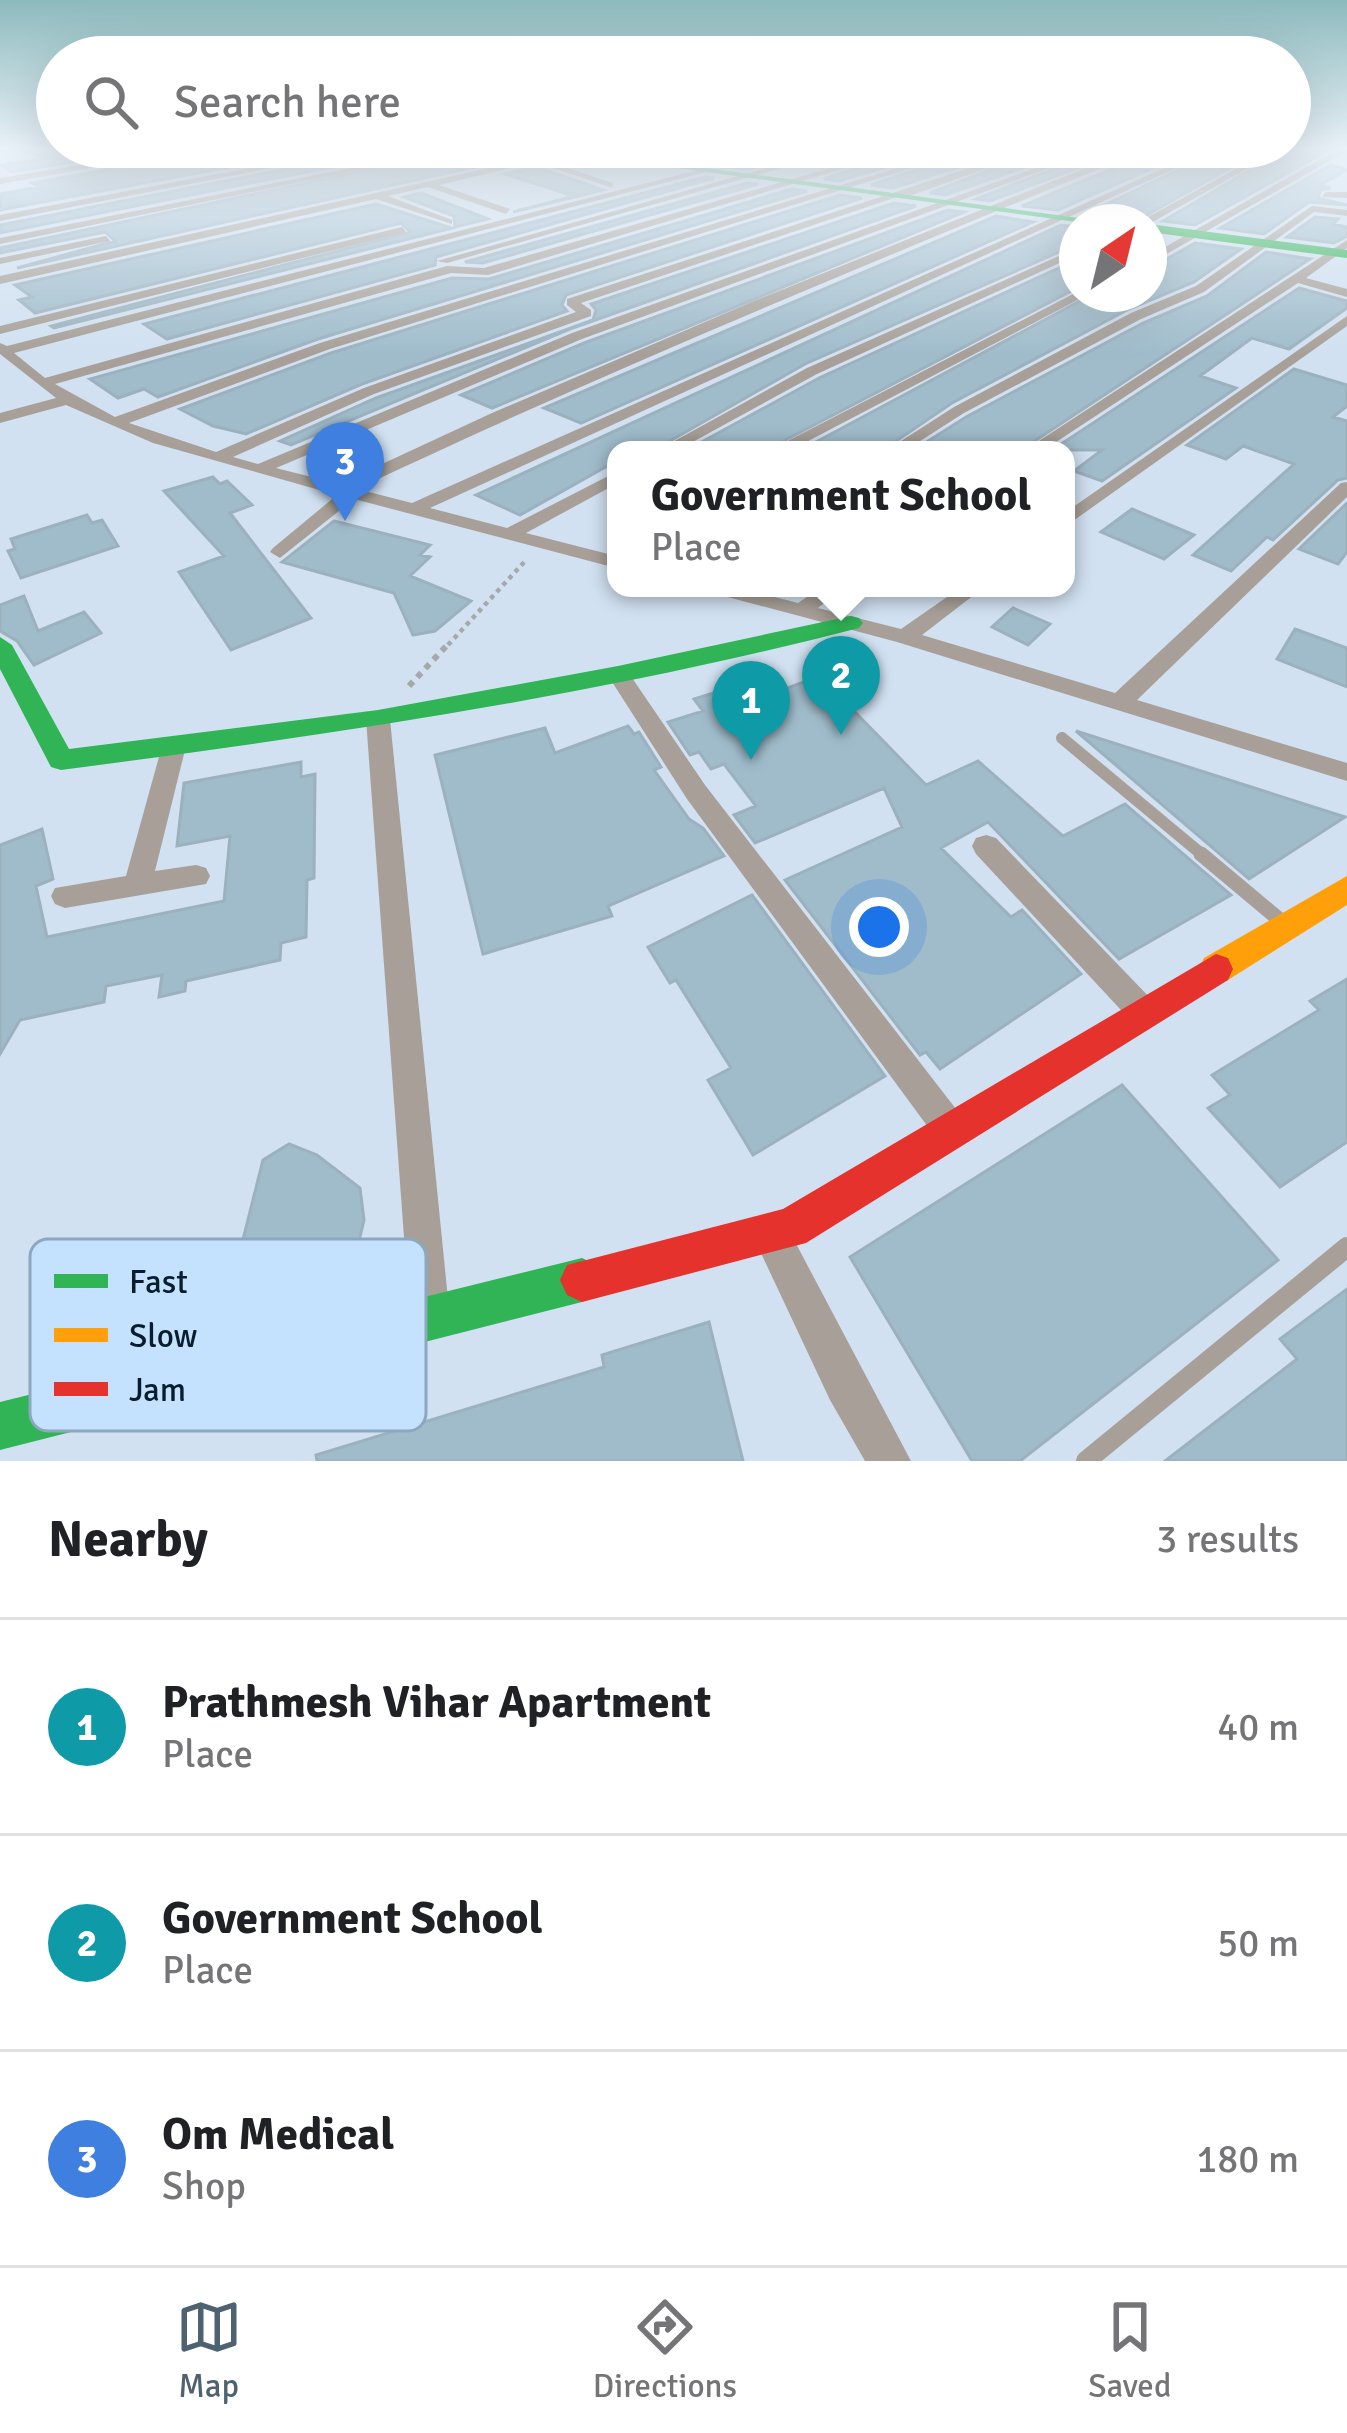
<!DOCTYPE html>
<style>
:root{--surface:#fff;--page:#f2f2f2;--text:#202124;--muted:#757577;--line:#e0e0e0;--accent:#4f6272}
body{margin:0;font-family:Signika,sans-serif;background:var(--page);color:var(--text)}
.compass{position:absolute;left:1059px;top:204px;width:108px;height:108px;border-radius:50%;background:var(--surface);box-shadow:0 12px 48px #0002;rotate:35deg}
.you{position:absolute;left:879px;top:927px;width:42px;height:42px;margin:-30px;border:9px solid #fff;border-radius:50%;background:#1a73e8;box-shadow:0 0 0 18px #1a73e833}
.badge{display:grid;place-items:center;width:78px;height:78px;border-radius:50%;background:var(--accent);color:#fff;font-size:39px;font-weight:700}
.pin{position:absolute;translate:-50% -99px;filter:drop-shadow(0 3px 6px #0008)}
.pin::after{content:'';position:absolute;top:63px;width:42px;height:36px;background:inherit;clip-path:polygon(0 0,100% 0,50% 100%)}
.popup{position:absolute;left:607px;top:441px;width:468px;height:156px;box-sizing:border-box;display:grid;place-content:center;border-radius:24px;background:var(--surface);filter:drop-shadow(0 3px 9px #0005);font-size:39px;white-space:nowrap;color:var(--muted)}
.popup b{font-size:45px;color:var(--text)}
.popup::after{content:'';position:absolute;left:50%;top:100%;margin-left:-24px;border:24px solid transparent;border-top-color:var(--surface)}
.list{margin:0;padding:0;list-style:none}
h2{display:flex;justify-content:space-between;align-items:center;height:156px;margin:0;padding:0 48px;font-size:51px}
h2 small{font-size:39px;font-weight:400;color:var(--muted)}
.list li{display:grid;grid-template-columns:78px 1fr auto;gap:36px;align-items:center;box-sizing:border-box;height:216px;padding:0 48px;border-top:3px solid var(--line)}
.list b{display:block;font-size:45px;white-space:nowrap}
.list p{margin:0;font-size:39px;white-space:nowrap;color:var(--muted)}
.list em{font-size:39px;font-style:normal;color:var(--muted)}
.icon{flex:none;width:66px;height:66px;fill:none;stroke:currentColor;stroke-width:2;stroke-linecap:round;stroke-linejoin:round}
.map{position:relative;flex:none;width:1347px;height:1461px;overflow:hidden}
.search{position:absolute;background:var(--surface);box-shadow:0 12px 48px #0002;left:36px;right:36px;top:36px;height:132px;display:flex;align-items:center;gap:30px;box-sizing:border-box;padding:0 42px;border-radius:66px;color:var(--muted);font-size:45px}
.sheet{height:804px;background:var(--surface)}
nav{display:flex;justify-content:space-around;align-items:center;box-sizing:border-box;height:168px;border-top:3px solid var(--line);background:var(--surface);font-size:33px;color:var(--muted)}
nav a{display:grid;justify-items:center;gap:6px}
nav .on{color:var(--accent)}
.map>svg:first-child{display:block}
</style>
<div class="map">
<svg width="1347" height="1461" viewBox="0 0 1347 1461">
<rect width="100%" height="100%" fill="#d1e1f1"/>
<path fill="#a0bccb" stroke="#9cb1be" stroke-width="3" d="M25 149H150L12 172 1 165 42 159Z
M202 149H326L0 210V194L40 187 32 183 199 153Z
M372 149H422L0 233V225L369 153Z
M466 149H530L534 154 17 268 115 241 105 232 0 253V248Z
M763 149H817L748 169 710 164Z
M913 149H944L839 181 824 179Z
M977 149H1013L893 188 871 185Z
M1044 149H1076L945 195 930 193Z
M1105 149H1128L990 201 976 199Z
M1161 149H1196L1058 210 1022 206Z
M1222 149H1263L1135 222 1086 214Z
M1286 149H1330L1195 225 1163 221Z
M1331 165 1347 170 1320 185 1331 188 1321 190 1318 198 1347 205 1309 202 1264 234 1220 228Z
M536 167 603 190 513 212 574 196 505 174Z
M705 177 714 178 436 257 435 265 167 339 144 324Z
M747 183 758 184 483 263 465 262Z
M792 189 807 191 318 339 158 397 144 389 118 398 90 379 452 278 489 279Z
M421 193 488 219 455 227 454 216 404 197Z
M840 195 862 198 566 295 562 305 567 311 362 384 246 434 213 426 180 409 331 353Z
M894 203 916 206 570 329 291 445 280 441 376 398 593 320 596 310 591 304Z
M376 204 452 228 54 328 51 326 410 232 401 223 35 313 19 300 32 297 15 285Z
M948 210 964 212 492 408 461 395 584 343Z
M996 216 1033 222 581 423 544 408Z
M1315 217 1338 219 1333 224 1347 227V236L1334 243 1287 237Z
M1061 225 1077 227V244L805 364 654 450H616V461L520 515 476 495Z
M1195 243 1241 249 1194 282 1129 309 952 403 883 450H801L1093 294H1149V269Z
M1266 252 1310 259 1021 450H914L966 417 1143 323 1207 296Z
M1063 266 1077 270V288L766 450H687L819 378Z
M1299 288 1347 301V308L1289 349 1252 338 1200 376 1236 388 1102 481 1074 471 1102 450H1052Z
M1294 369 1347 385V406L1333 417 1347 421V478L1338 480 1273 540 1267 537 1231 571 1193 555 1294 464 1243 446 1226 459 1187 445Z
M213 477 220 484 227 481 252 505 230 513 311 618 231 650 179 572 224 556 164 491Z
M1347 503V552L1338 564 1299 549Z
M1132 509 1194 535 1164 559 1101 532Z
M87 515 92 523 102 520 118 546 21 578 8 551 15 549 11 539Z
M334 521 430 545 420 555 430 557 410 576 471 601 435 631 413 635 394 593 282 562Z
M24 596 38 631 84 612 101 633 34 665 17 641 0 631V605Z
M1013 608 1050 624 1028 645 992 627Z
M1295 629 1347 648V687L1277 659Z
M820 676 926 785 978 761 1063 836 1125 804 1231 895 1119 959 988 822 941 848 1011 917 1022 910 1081 974 940 1069 926 1052 920 1055 785 880 902 827 884 788 755 843 734 815 756 806 724 764 711 769 699 752 690 755 668 722 703 711 694 699 726 689 735 700 745 696 749 702Z
M628 726 634 734 639 732 661 767 654 770 689 819 703 828 724 856 608 906 612 916 483 954 435 755 545 728 555 753Z
M1076 731 1345 817 1249 879Z
M301 762V777L315 774 314 878 307 880 306 937 281 943 280 960 186 981 185 991 159 997 162 975 106 986 104 1002 20 1020 0 1054V845L42 829 53 879 36 886 47 937 224 901 230 836 177 846 184 783Z
M752 895 885 1076 753 1155 708 1080 731 1068 676 980 670 983 648 947Z
M1347 979V1142L1280 1187 1208 1108 1230 1095 1212 1075 1319 1010 1310 1001Z
M1122 1085 1278 1260 1020 1461H972L850 1257Z
M289 1144 317 1155 360 1188 364 1220 354 1262 320 1289 229 1295 263 1160Z
M1347 1289V1461H1165L1297 1359 1280 1339Z
M709 1322 743 1461H317L316 1455 604 1367 602 1355Z"/>
<g fill="none" stroke-linecap="round" stroke-linejoin="round">
<path stroke="#a6a8aa" stroke-width="4.5" stroke-dasharray="4.5 4.5" stroke-linecap="butt" d="M448 645 527 559"/>
<path stroke="#a6a8aa" stroke-width="6" stroke-dasharray="6 6" stroke-linecap="butt" d="M409 686 450 642"/>
<path stroke="#a8a098" stroke-width="4.5" d="M537 160 611 185"/>
<path stroke="#a8a098" stroke-width="12" d="M1062 738 1205 857"/>
<path stroke="#a8a098" stroke-width="15" d="M1201 854 1287 926"/>
<path stroke="#a8a098" stroke-width="20" d="M1086 1461 1347 1247"/>
<path fill="#a8a098" fill-rule="evenodd" d="M0 149H10L0 153Z
M178 149H198L0 184V178Z
M350 149H368L0 221V215Z
M445 149H462L0 244V238Z
M575 149H591L439 185 510 209 506 214 428 187 388 196 452 220V224L376 199 0 284V276Z
M834 149H848L447 263 437 261Z
M896 149H909L488 275 451 273 55 384 115 417 320 343 960 149H973L330 349 129 423 216 452 364 388 576 312 567 305V299L1028 149H1040L904 198 897 197 581 303 591 310V316L374 394 233 457 258 464 572 333 1089 149H1101L582 339 276 468 339 484 492 413 754 301 1098 163 1144 149H1157L1104 167C853 270 602 373 357 489L412 503 1207 149H1218L430 508 507 528 616 472V484L526 533 616 556V568L354 499 280 558 270 552 273 548 337 495 153 443 66 405 0 423V413L56 398 0 354V343L7 346 702 169 710 171 14 353 45 378 447 266 484 268Z
M1272 149H1282L1149 224 1139 222Z
M1339 149 1347 151 1149 264V256Z
M1325 192H1347V198L1322 197Z
M1312 206 1347 210V216L1314 212 1204 292 1141 319 964 413 906 450H887L954 407 1131 313 1196 286Z
M402 227 406 232 0 334V326Z
M106 236 110 241 0 264V258Z
M1347 240V248L1306 278 1347 289V297L1298 283 1044 450H1025Z
M1077 248V255L817 374 678 450H658L807 368Z
M1077 292 1089 294 791 450H770Z
M1347 316V326L1066 526V512Z
M1347 482V497L1137 700 1347 763V781L897 642 709 592 706 588H740L798 603 820 588H843L818 608 901 629 960 588H983L922 635 1115 693 1341 483Z
M618 667 626 669 705 785 963 1118 968 1130 963 1142 951 1147 939 1142 687 799 607 674Z
M378 711 390 719 450 1319 444 1333 430 1339 416 1333 410 1319 366 719Z
M174 737 186 746 155 871 196 865 206 868 210 876 206 884 65 908 55 904 51 896 55 888 126 876 162 746Z
M986 835 996 838 1155 1003 1160 1013 1155 1023 1144 1028 1133 1023 976 854 972 846 976 838Z
M771 1215 784 1221 911 1461H865L830 1400 752 1234 758 1221Z"/>
<path fill="#30b455" fill-rule="evenodd" d="M535 149H563L1109 222H1077Z
M1149 224 1347 250V258L1149 232Z
M851 616 859 618 863 623 859 628C597 696 329 735 61 770L51 767 0 669V637L12 645 69 749 378 710 618 666Z
M582 1258 597 1265 604 1280 597 1295 582 1302 0 1450V1402Z"/>
<path fill="#ff9f0a" fill-rule="evenodd" d="M1347 876V905L1228 980 1216 984 1204 980 1199 969 1204 958Z"/>
<path fill="#e5322d" fill-rule="evenodd" d="M1216 954 1228 958 1233 969 1228 980 806 1243 582 1302 567 1295 560 1280 567 1265 783 1209Z"/>
</g>
<linearGradient id="sky" x2="0" y2="1"><stop stop-color="#8cbabd"/><stop offset="0.42" stop-color="#eaf2f9"/><stop offset="1" stop-color="#eaf2f9" stop-opacity="0"/></linearGradient>
<rect width="1347" height="354" fill="url(#sky)"/>
<rect x="30" y="1239" width="396" height="192" rx="18" fill="#c4e2fe" stroke="#8ca7c0" stroke-width="3"/>
<rect x="54" y="1274" width="54" height="14" fill="#30b455"/>
<rect x="54" y="1328" width="54" height="14" fill="#ff9f0a"/>
<rect x="54" y="1382" width="54" height="14" fill="#e5322d"/>
<g font-size="33" fill="#091d2e">
<text x="129" y="1293">Fast</text>
<text x="129" y="1347">Slow</text>
<text x="129" y="1401">Jam</text>
</g>
</svg>
<svg class="compass" viewBox="-18 -18 36 36"><path d="M0-13l5 13h-10z" fill="#e53935"/><path d="M0 13l5-13h-10z" fill="#757577"/></svg>
<div class="you"></div>
<div class="pin badge" style="left:751px;top:760px;background:#0f9aa8">1</div>
<div class="pin badge" style="left:841px;top:735px;background:#0f9aa8">2</div>
<div class="popup"><b>Government School</b>Place</div>
<div class="pin badge" style="left:345px;top:521px;background:#3f7fe0">3</div>
<div class="search"><svg class="icon" aria-label="search" viewBox="0 0 24 24"><circle cx="10" cy="10" r="6"/><path d="M15 15l6 6"/></svg>Search here</div>
</div>
<section class="sheet">
<h2>Nearby<small>3 results</small></h2>
<ul class="list">
<li><span class="badge" style="background:#0f9aa8">1</span><div><b>Prathmesh Vihar Apartment</b><p>Place</p></div><em>40 m</em></li>
<li><span class="badge" style="background:#0f9aa8">2</span><div><b>Government School</b><p>Place</p></div><em>50 m</em></li>
<li><span class="badge" style="background:#3f7fe0">3</span><div><b>Om Medical</b><p>Shop</p></div><em>180 m</em></li>
</ul>
</section>
<nav>
<a class="on"><svg class="icon" aria-label="map" viewBox="0 0 24 24"><path d="M3 6l6-2 6 2 6-2v14l-6 2-6-2-6 2zM9 4v14M15 6v14"/></svg>Map</a>
<a><svg class="icon" aria-label="directions" viewBox="0 0 24 24"><path d="M12 3l9 9-9 9-9-9zM9 14v-3h6M13 9l2 2-2 2"/></svg>Directions</a>
<a><svg class="icon" aria-label="saved" viewBox="0 0 24 24"><path d="M7 4h10v16l-5-4-5 4z"/></svg>Saved</a>
</nav>
